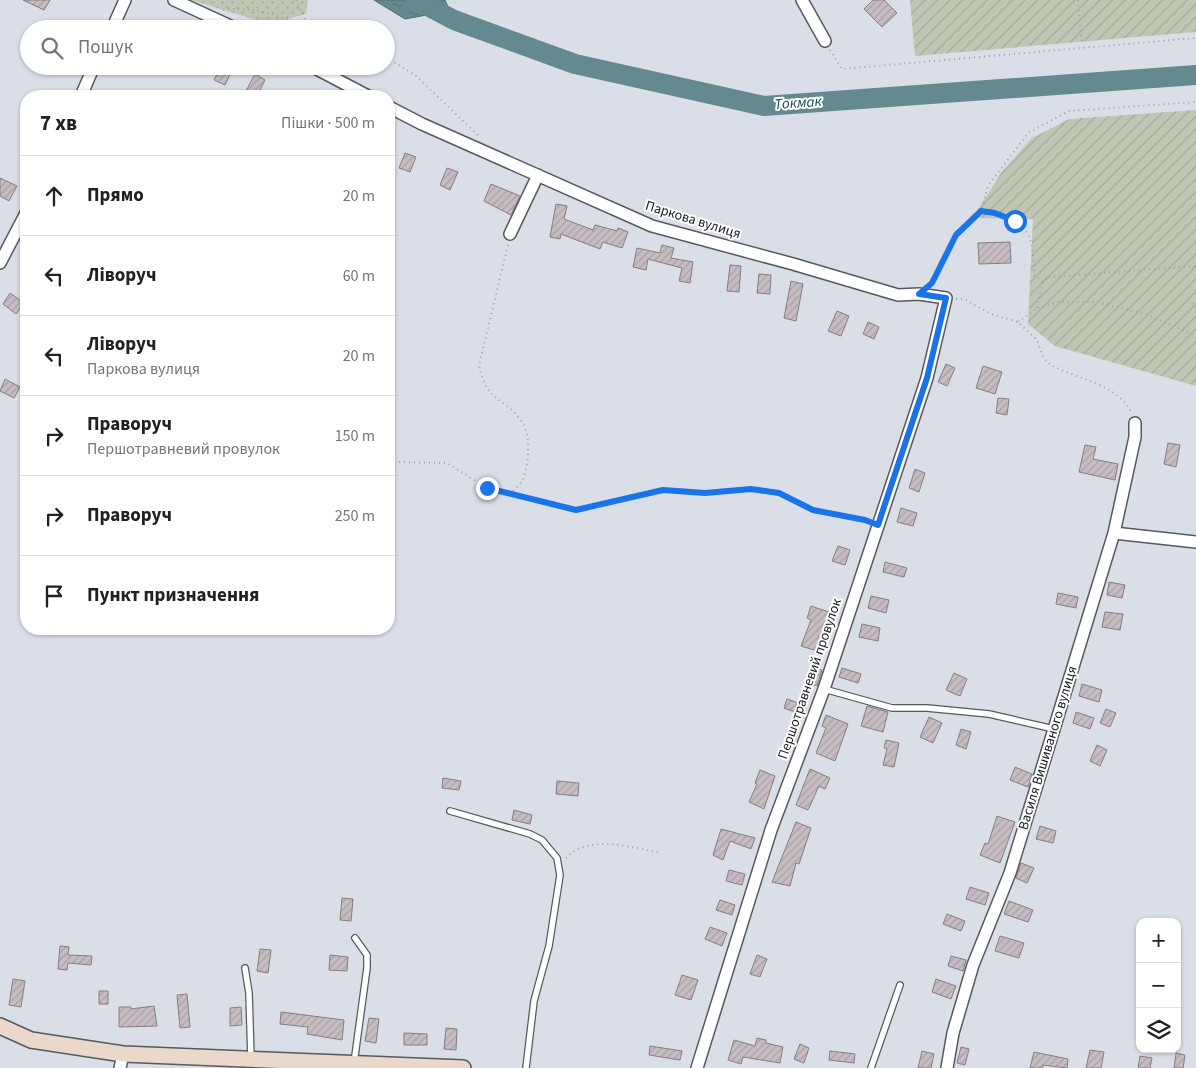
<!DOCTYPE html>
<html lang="uk">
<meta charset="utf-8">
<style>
:root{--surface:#fff;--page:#f6f6f6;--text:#202124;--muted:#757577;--line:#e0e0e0}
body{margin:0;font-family:"Source Sans 3",sans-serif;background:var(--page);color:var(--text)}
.controls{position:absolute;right:15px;bottom:15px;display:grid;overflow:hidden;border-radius:10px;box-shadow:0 1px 4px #0004}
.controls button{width:45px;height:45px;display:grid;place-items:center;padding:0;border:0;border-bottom:1px solid var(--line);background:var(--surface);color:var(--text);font:25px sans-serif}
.stop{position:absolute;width:15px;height:15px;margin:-11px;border:4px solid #1a73e8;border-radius:50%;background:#fff}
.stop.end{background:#1a73e8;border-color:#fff;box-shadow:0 1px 5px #0008}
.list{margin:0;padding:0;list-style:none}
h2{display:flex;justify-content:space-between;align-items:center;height:65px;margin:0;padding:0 20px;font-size:21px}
h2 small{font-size:16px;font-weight:400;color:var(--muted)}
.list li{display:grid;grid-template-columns:32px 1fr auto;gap:15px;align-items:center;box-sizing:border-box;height:80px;padding:0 20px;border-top:1px solid var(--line)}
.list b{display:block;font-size:19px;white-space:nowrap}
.list p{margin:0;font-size:16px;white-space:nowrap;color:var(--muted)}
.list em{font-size:16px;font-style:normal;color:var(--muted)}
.icon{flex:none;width:28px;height:28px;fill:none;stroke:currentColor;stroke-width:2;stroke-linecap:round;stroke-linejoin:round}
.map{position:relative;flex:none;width:1196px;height:1068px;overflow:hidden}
.search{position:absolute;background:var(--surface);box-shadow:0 1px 4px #0004;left:20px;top:20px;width:375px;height:55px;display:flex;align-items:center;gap:12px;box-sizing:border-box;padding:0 18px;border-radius:28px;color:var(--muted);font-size:19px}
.panel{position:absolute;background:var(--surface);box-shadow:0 1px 4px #0004;left:20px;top:90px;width:375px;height:545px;border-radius:20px}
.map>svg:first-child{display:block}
</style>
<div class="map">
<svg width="1196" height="1068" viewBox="0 0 1196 1068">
<defs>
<pattern id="park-dots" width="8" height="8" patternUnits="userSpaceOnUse" patternTransform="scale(1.25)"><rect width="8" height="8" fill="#bfc7b4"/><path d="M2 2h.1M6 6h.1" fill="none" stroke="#a4aa9a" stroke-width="1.8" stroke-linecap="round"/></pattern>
<pattern id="garden-furrows" width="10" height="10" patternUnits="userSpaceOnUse" patternTransform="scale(1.25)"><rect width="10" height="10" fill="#bfc7b4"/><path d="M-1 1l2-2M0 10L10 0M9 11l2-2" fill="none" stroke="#a4aa9a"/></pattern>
<pattern id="water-ripples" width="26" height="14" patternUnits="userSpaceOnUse" patternTransform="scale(1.25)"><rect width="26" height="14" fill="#648a90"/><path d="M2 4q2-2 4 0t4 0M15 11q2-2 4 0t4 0" fill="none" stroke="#527075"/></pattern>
<pattern id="building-hatch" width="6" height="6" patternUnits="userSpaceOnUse" patternTransform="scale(1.25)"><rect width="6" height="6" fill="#c6bcc1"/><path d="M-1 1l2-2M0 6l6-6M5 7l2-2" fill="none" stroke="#aaa1a5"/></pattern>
</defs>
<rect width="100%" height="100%" fill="#dadee7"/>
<path fill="url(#park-dots)" d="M191 0H308L306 14 269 24Z"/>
<path fill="url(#garden-furrows)" d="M910 0H1196V32L915 56Z
M1196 110V386L1055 346 1028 324 1033 219 973 218 1001 173 1032 138 1069 119Z"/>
<path fill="url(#water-ripples)" stroke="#4e696e" d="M374 0H445L454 20 437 13 405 19Z"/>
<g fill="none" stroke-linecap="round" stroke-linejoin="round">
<path stroke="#648a90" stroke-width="20" d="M416 0 454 20 575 64 764 106 1196 75"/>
</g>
<path fill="url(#building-hatch)" stroke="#867d82" d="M23 0H50L44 10Z
M873 0H884L897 13 882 27 864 9Z
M221 66H234L225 85 214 80Z
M255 74 265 80 257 96H252L245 93Z
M405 153 416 157 410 172 399 168Z
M447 168 458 172 450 190 440 185Z
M0 178 17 186 9 201 0 196Z
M491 184 520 196 511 215 484 201Z
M556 204 567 206 564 219 593 230 595 225 617 231 618 228 628 232 622 248 603 242 600 249 561 234 560 239 550 237Z
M1010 242 1011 263 979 264 978 243Z
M662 245 674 248 671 258 693 262 690 283 679 281 682 268 648 259 646 270 633 267 637 248 660 253Z
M730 265 741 266 739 292 727 291Z
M759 274 771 275 770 294 757 293Z
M791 281 803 284 796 321 784 318Z
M10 293 24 303 16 314 3 304Z
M837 311 849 316 841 336 828 331Z
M868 322 879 327 874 339 863 334Z
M946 364 955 368 947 386 938 382Z
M983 366 1002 372 995 394 976 388Z
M5 379 20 387 14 398 0 391Z
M998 398 1009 399 1007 415 996 413Z
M1168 443 1180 445 1176 467 1164 464Z
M1085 445 1096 447 1093 459 1118 464 1115 480 1079 472Z
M915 469 925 473 919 492 909 488Z
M901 508 917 513 913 526 897 522Z
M838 546 850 550 845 565 832 561Z
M885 562 907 568 904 577 883 572Z
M1109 582 1125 585 1122 598 1107 595Z
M1058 593 1078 597 1076 608 1056 604Z
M871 596 889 600 886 613 868 608Z
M811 606 829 612 817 651 801 646 811 620 807 618Z
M1105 612 1123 614 1120 630 1102 627Z
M862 624 880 628 878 641 859 637Z
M814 667 822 670 817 686 808 683Z
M842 668 861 674 858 683 839 677Z
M954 673 967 679 960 696 946 690Z
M1082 684 1102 690 1099 702 1079 696Z
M787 699 806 706 803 715 784 708Z
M867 706 888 712 883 732 861 726Z
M1106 709 1116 713 1110 727 1100 723Z
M1076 712 1094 718 1090 729 1073 723Z
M826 715 848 724 835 761 816 753 826 728 822 726Z
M929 717 942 723 933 743 920 737Z
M961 729 971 732 966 749 956 745Z
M886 740 899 743 894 767 883 765 887 749 884 748Z
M1097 745 1107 750 1100 766 1090 761Z
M1015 767 1032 774 1028 787 1010 780Z
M810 769 830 778 825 789 819 786 808 810 796 805Z
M760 770 775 776 764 809 749 802 757 784 755 783Z
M443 778 461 781 459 790 442 788Z
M557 781 579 783 578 796 556 794Z
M514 810 532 815 530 824 512 820Z
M997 816 1015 822 1000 863 980 855 985 843 988 844Z
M796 822 811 828 799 864 796 863 790 886 772 882Z
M1040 826 1056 831 1053 843 1036 839Z
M721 829 755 838 751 849 730 841 723 860 713 855Z
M1021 863 1034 868 1027 883 1016 878Z
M729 870 745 874 742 885 726 881Z
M970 887 989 893 985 905 966 899Z
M342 898 353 899 351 921 340 920Z
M720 900 735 905 732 915 716 910Z
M1009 901 1033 910 1028 922 1004 914Z
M947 914 965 921 961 931 943 924Z
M710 927 727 933 722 946 705 939Z
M1000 936 1024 943 1019 958 995 951Z
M60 946 69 947 68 955 92 956 91 965 68 963 67 970 58 969Z
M260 949 271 950 268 973 257 971Z
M330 955 348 957 347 971 329 970Z
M757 955 767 959 760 977 750 974Z
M951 956 966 960 963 971 948 966Z
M682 975 698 980 691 1000 675 995Z
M13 979 25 981 21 1007 9 1005Z
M936 979 956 986 951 999 932 992Z
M99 991H108V1004H99Z
M187 994 190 1027 180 1028 177 995Z
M154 1006 157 1026 119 1027V1007H131V1009Z
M241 1007 242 1025 230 1026V1008Z
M281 1012 344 1020 342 1040 307 1034 308 1027 280 1024Z
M369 1018 379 1019 376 1043 365 1041Z
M446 1028 457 1029 456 1050 444 1049Z
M404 1033 427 1034V1045H404Z
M757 1038 766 1040V1043L783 1047 780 1063 743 1057 741 1064 728 1060 734 1040 755 1046Z
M800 1044 809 1048 804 1063 794 1059Z
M650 1046 682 1051 680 1060 649 1055Z
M961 1047 969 1049 965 1065 957 1063Z
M1090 1050 1104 1052 1101 1068H1086Z
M830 1051 855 1054 854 1063 829 1060Z
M922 1051 934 1054 931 1068H918Z
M1034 1052 1068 1059 1067 1068 1043 1065V1068H1030Z
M1176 1053 1185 1055 1183 1068H1174Z
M1140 1056 1152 1058 1150 1068H1138Z"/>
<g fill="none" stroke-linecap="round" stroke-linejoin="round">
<defs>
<path id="lane" d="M824 689 892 708H927L989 714 1054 729
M450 811 530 834 542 840 557 858 560 875 549 946 534 1001 526 1068
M245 968 249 993 251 1058
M354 1063 367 968V955L355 938
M871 1068 900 985"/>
<path id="street" d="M174 0 237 29
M802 0 825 41
M112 29 125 0
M311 66 368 96
M81 96 94 66
M389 107 422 124 652 226 793 264 898 295 919 294 946 298 927 378 824 689 771 830 697 1068
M510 234 538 175
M0 263 26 213
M1114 533 1196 542
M120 1068 123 1054
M947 1068 953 1033 973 965 1010 873 1114 533 1135 437V423"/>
<path id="secondary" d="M0 1026 31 1040 123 1054 463 1068"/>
</defs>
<use href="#lane" stroke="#555960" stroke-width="8"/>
<use href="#street" stroke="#555960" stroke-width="14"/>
<use href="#secondary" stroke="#555960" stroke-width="18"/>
<path stroke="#9c9fa7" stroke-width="2" stroke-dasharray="1 4" stroke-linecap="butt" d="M296 0 306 21 307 29
M1078 0 1082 45
M223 10C254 5 284 17 312 29
M830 50 842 69 1196 38
M386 57 415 75 479 136
M982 211C1028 219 1033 231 1034 275L1043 282
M508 245 479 365C486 402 502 396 520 419 532 434 529 462 523 479 521 485 514 489 510 494
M929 285 956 235 981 211 988 186 1028 133 1069 111 1196 102
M956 299H964L991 314 1018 322 1037 340 1043 357 1048 363C1075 380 1116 382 1131 412
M1037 308 1043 282 1048 277 1196 266
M1018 322 1037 308 1058 302H1097L1146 314 1196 336
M389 462 447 463 487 488 576 510 663 489 705 493 751 489 779 493 813 510 869 521
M566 858C588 834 631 847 660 853"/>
<use href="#lane" stroke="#fff" stroke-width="5.5"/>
<use href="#street" stroke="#fff" stroke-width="11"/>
<use href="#secondary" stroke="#ead9cb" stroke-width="15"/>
</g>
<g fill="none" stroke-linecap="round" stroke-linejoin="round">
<path stroke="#1a73e8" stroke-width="6" d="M487 488 576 510 663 490 705 493 751 489 779 493 813 510 865 520 878 525 927 378 946 298 919 294 932 283 956 235 981 211 995 213 1015 221"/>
</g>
<g text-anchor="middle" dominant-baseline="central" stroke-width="4" stroke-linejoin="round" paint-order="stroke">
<g font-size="14" fill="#191b1e" stroke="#fff">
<text transform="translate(693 220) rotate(17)">Паркова вулиця</text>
<text transform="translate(810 679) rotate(-71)">Першотравневий провулок</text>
<text transform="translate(1048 748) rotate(-73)">Василя Вишиваного вулиця</text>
</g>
<g font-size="15" font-style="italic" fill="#134b54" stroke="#fff">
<text transform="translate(798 103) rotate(-4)">Токмак</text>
</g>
</g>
</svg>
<div class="controls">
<button>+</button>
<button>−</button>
<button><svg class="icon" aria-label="layers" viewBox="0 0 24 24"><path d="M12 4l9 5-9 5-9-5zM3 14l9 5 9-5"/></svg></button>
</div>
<div class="stop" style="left:1015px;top:221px"></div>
<div class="stop end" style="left:487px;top:488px"></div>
<div class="search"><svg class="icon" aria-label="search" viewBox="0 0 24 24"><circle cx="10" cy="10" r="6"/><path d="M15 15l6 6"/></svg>Пошук</div>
<section class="panel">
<h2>7 хв<small>Пішки · 500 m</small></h2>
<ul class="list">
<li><svg class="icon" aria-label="ahead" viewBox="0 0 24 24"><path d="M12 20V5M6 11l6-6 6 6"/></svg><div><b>Прямо</b></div><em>20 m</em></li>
<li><svg class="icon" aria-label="left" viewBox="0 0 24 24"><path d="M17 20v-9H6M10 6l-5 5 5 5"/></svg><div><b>Ліворуч</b></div><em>60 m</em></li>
<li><svg class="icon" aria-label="left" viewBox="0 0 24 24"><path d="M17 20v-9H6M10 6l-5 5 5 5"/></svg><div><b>Ліворуч</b><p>Паркова вулиця</p></div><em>20 m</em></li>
<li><svg class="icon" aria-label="right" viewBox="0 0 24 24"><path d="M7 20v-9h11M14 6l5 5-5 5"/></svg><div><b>Праворуч</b><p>Першотравневий провулок</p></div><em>150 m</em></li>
<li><svg class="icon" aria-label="right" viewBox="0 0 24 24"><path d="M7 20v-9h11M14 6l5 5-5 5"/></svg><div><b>Праворуч</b></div><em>250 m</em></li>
<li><svg class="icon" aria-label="arrive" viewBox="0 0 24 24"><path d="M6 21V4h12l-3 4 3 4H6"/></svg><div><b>Пункт призначення</b></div></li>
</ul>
</section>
</div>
